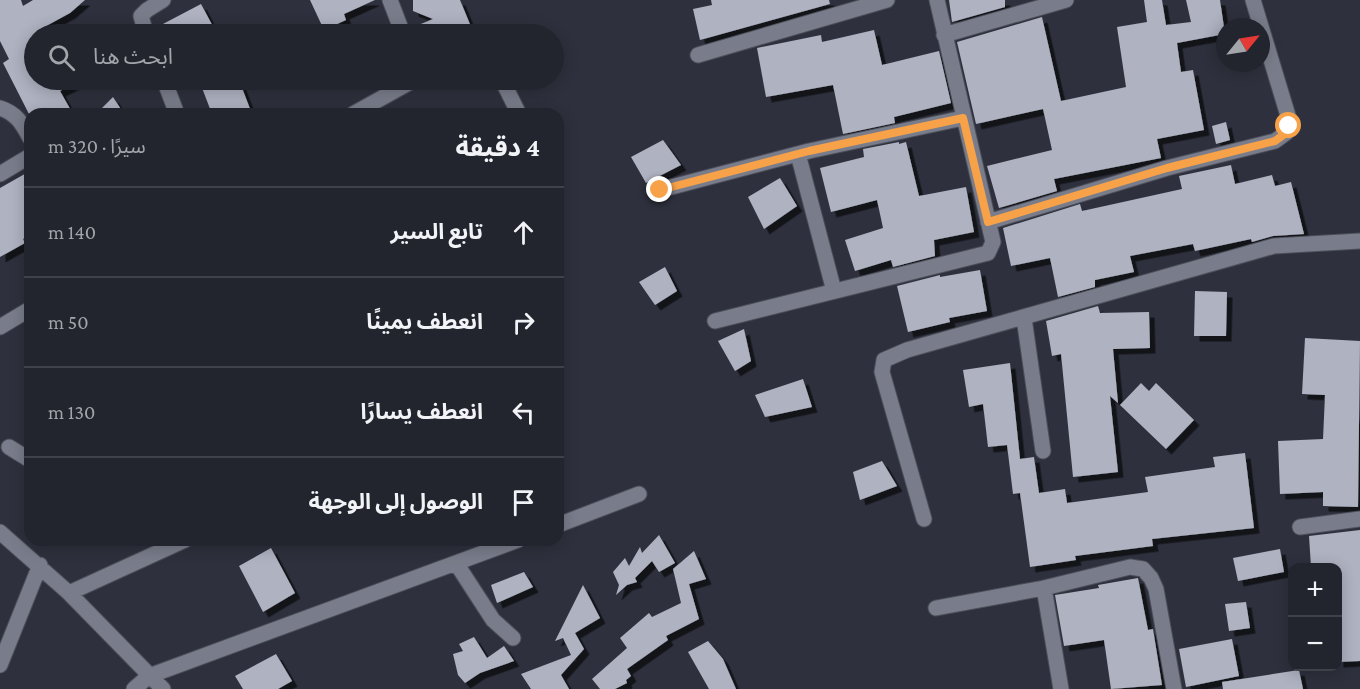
<!DOCTYPE html>
<html lang="ar">
<meta charset="utf-8">
<style>
:root{--surface:#22252e;--page:#2a2d36;--text:#f1f3f6;--muted:#a2a5aa;--line:#3f424a}
body{margin:0;font-family:"Crimson Pro","Noto Sans Arabic",serif;background:var(--page);color:var(--text);direction:rtl}
.controls{position:absolute;right:18px;bottom:18px;display:grid;overflow:hidden;border-radius:12px;box-shadow:0 3px 15px #0003}
.controls button{width:54px;height:54px;display:grid;place-items:center;padding:0;border:0;border-bottom:2px solid var(--line);background:var(--surface);color:var(--text);font:30px sans-serif}
.compass{position:absolute;left:1216px;top:18px;width:54px;height:54px;border-radius:50%;background:var(--surface);box-shadow:0 3px 15px #0003;rotate:60deg}
.stop{position:absolute;width:18px;height:18px;margin:-14px;border:4px solid #f7a149;border-radius:50%;background:#fff}
.stop.end{background:#f7a149;border-color:#fff;box-shadow:0 2px 6px #0008}
.list{margin:0;padding:0;list-style:none}
h2{display:flex;justify-content:space-between;align-items:center;height:78px;margin:0;padding:0 24px;font-size:26px}
h2 small{font-size:20px;font-weight:400;color:var(--muted)}
.list li{display:grid;grid-template-columns:39px 1fr auto;gap:18px;align-items:center;box-sizing:border-box;height:90px;padding:0 24px;border-top:2px solid var(--line)}
.list b{display:block;font-size:22px;white-space:nowrap}
.list em{font-size:20px;font-style:normal;color:var(--muted)}
.icon{flex:none;width:33px;height:33px;fill:none;stroke:currentColor;stroke-width:2;stroke-linecap:round;stroke-linejoin:round}
.map{position:relative;flex:none;width:1360px;height:689px;overflow:hidden;direction:ltr}
.search{position:absolute;background:var(--surface);box-shadow:0 3px 15px #0003;left:24px;top:24px;width:540px;height:66px;display:flex;align-items:center;gap:15px;box-sizing:border-box;padding:0 21px;border-radius:33px;color:var(--muted);font-size:22px}
.panel{position:absolute;background:var(--surface);box-shadow:0 3px 15px #0003;left:24px;top:108px;width:540px;height:438px;border-radius:18px;direction:rtl}
.map>svg:first-child{display:block}
</style>
<div class="map">
<svg width="1360" height="689" viewBox="0 0 1360 689">
<defs>
<filter id="shadow"><feDropShadow dx="5.5" dy="5.5" stdDeviation="0" flood-color="#0009"/></filter>
</defs>
<rect width="100%" height="100%" fill="#2e313d"/>
<path fill="#aeb2c1" filter="url(#shadow)" d="M0 0H21L23 6 33 0H85L70 13 37 31 39 34H34V80H83L60 91 73 114H29L3 63 9 59 0 41Z
M310 0H375L344 14 346 20 324 30Z
M413 0H460L474 34H413L411 28 433 19 413 11Z
M711 0H829L830 4 700 40 693 9 712 5Z
M949 0H1005V7L952 22Z
M1144 0H1162L1166 25 1191 22 1186 0H1220L1225 34 1177 43 1181 72 1193 70 1204 130 1157 139 1161 158 1054 179 1057 191 999 208 987 166 1052 150 1043 109 976 124 957 42 1042 17 1061 101 1126 87 1117 27 1147 22Z
M201 4 217 34H166L161 25Z
M874 30 882 65 939 51 951 103 894 117 895 123 843 134 833 85 766 97 757 48 821 35 822 42Z
M199 80H239L252 114H212Z
M113 97 124 114H96Z
M1226 122 1230 140 1216 144 1212 126Z
M663 140 681 165 646 183 631 157Z
M899 142V144L906 142 919 196 966 187 974 232 934 240 935 256 893 267 891 260 855 271 845 240 883 228 877 200 831 212 820 168 864 157 863 149Z
M1231 165 1235 184 1272 175 1275 186 1291 182 1304 234 1273 236 1252 242 1251 239 1195 251 1193 244 1130 256 1134 272 1095 280V287L1058 297 1050 258 1011 266 1003 228 1080 204 1082 211 1182 189 1179 176Z
M30 171V235L23 239 25 243 0 257V188Z
M780 178 797 206 764 229 748 197Z
M665 267 677 291 655 305 639 282Z
M980 270 987 311 949 318 950 322 908 332 897 286 940 275V277Z
M1195 291 1227 292 1226 336H1194Z
M1098 306 1100 313 1149 312 1150 348 1113 349 1118 403 1110 396 1118 472 1073 477 1061 354 1052 356 1046 321Z
M744 329 751 361 735 371 718 341Z
M1305 338 1360 341 1358 507 1323 506V492L1280 494 1278 441 1323 439 1325 395 1302 394Z
M1010 363 1020 459 1034 457 1039 493 1065 489 1067 503 1148 492 1145 477 1215 467 1213 457 1245 453 1254 528 1152 539 1153 546 1075 556 1076 560 1030 567 1020 493 1013 494 1007 445 988 447 983 404 969 407 963 370Z
M803 379 812 407 765 417 755 395Z
M1141 383 1149 391 1156 383 1194 420 1166 449 1120 405Z
M882 461 897 486 860 500 853 472Z
M1360 530V661L1338 662V567H1311L1309 536Z
M659 535 675 563 659 572 652 561 635 578 637 582 627 585 616 595 619 585 613 572 625 558 629 566 640 547 642 553Z
M271 548 295 593 263 612 239 566Z
M1280 549 1284 572 1238 581 1233 558Z
M694 551 706 579 689 584 699 619 666 636 668 640 627 669 631 676 626 680 627 683 615 689H600L592 679 627 648 620 638 649 613 652 617 681 603 673 569Z
M524 572 533 587 497 603 491 585Z
M1138 578 1148 630 1153 629 1162 685 1111 689 1104 640 1064 646 1055 595 1099 588 1098 585Z
M583 585 600 618 575 633 584 649 561 675 569 689H531L521 674 571 655 563 638 555 641Z
M1246 602 1250 628 1229 631 1225 604Z
M474 637 487 658 504 646 514 661 480 673 465 683 458 675 453 654 463 651 459 644Z
M1232 639 1239 676 1186 687 1179 649Z
M708 641 723 659 736 689H709L688 652Z
M276 654 292 681 278 689H243L235 676Z
M1299 670 1303 689H1223L1222 682Z"/>
<g fill="none" stroke-linecap="round" stroke-linejoin="round">
<defs>
<path id="street" d="M390 0 403 34
M146 34 141 16 147 10 163 0
M944 35 1066 0
M698 55 887 0
M164 80 177 114
M502 80 519 114
M0 108C16 113 22 123 30 138
M353 114 414 80
M798 154 834 291
M0 174 30 156
M660 190 809 151 963 118
M988 222 1167 168 1275 141 1286 133 1289 119 1253 0
M1024 318 1043 451
M715 321 988 253 993 242 937 0
M0 327 30 309
M9 447 30 460
M924 519 882 372 884 360 907 350 1274 246 1360 241
M558 525 639 494
M1300 527 1360 519
M0 532 69 593 163 689
M456 563 493 620 513 638
M1044 588 1061 689
M69 593 185 540
M936 608 1044 588 1130 567 1143 569 1151 578 1156 589 1174 689
M0 665 40 565
M134 689 149 676 518 540"/>
</defs>
<use href="#street" stroke="#4c4f59" stroke-width="17"/>
<use href="#street" stroke="#797d8b" stroke-width="15"/>
</g>
<g fill="none" stroke-linecap="round" stroke-linejoin="round">
<path stroke="#f7a149" stroke-width="8" d="M660 190 809 151 963 118 988 222 1167 168 1275 141 1286 133 1289 126"/>
</g>
</svg>
<div class="controls">
<button>+</button>
<button>−</button>
</div>
<svg class="compass" viewBox="-18 -18 36 36"><path d="M0-13l5 13h-10z" fill="#e53935"/><path d="M0 13l5-13h-10z" fill="#a2a5aa"/></svg>
<div class="stop" style="left:1289px;top:126px"></div>
<div class="stop end" style="left:660px;top:190px"></div>
<div class="search"><svg class="icon" aria-label="search" viewBox="0 0 24 24"><circle cx="10" cy="10" r="6"/><path d="M15 15l6 6"/></svg>ابحث هنا</div>
<section class="panel">
<h2>4 دقيقة<small>سيرًا · 320 m</small></h2>
<ul class="list">
<li><svg class="icon" aria-label="ahead" viewBox="0 0 24 24"><path d="M12 20V5M6 11l6-6 6 6"/></svg><div><b>تابع السير</b></div><em>140 m</em></li>
<li><svg class="icon" aria-label="right" viewBox="0 0 24 24"><path d="M7 20v-9h11M14 6l5 5-5 5"/></svg><div><b>انعطف يمينًا</b></div><em>50 m</em></li>
<li><svg class="icon" aria-label="left" viewBox="0 0 24 24"><path d="M17 20v-9H6M10 6l-5 5 5 5"/></svg><div><b>انعطف يسارًا</b></div><em>130 m</em></li>
<li><svg class="icon" aria-label="arrive" viewBox="0 0 24 24"><path d="M6 21V4h12l-3 4 3 4H6"/></svg><div><b>الوصول إلى الوجهة</b></div></li>
</ul>
</section>
</div>
